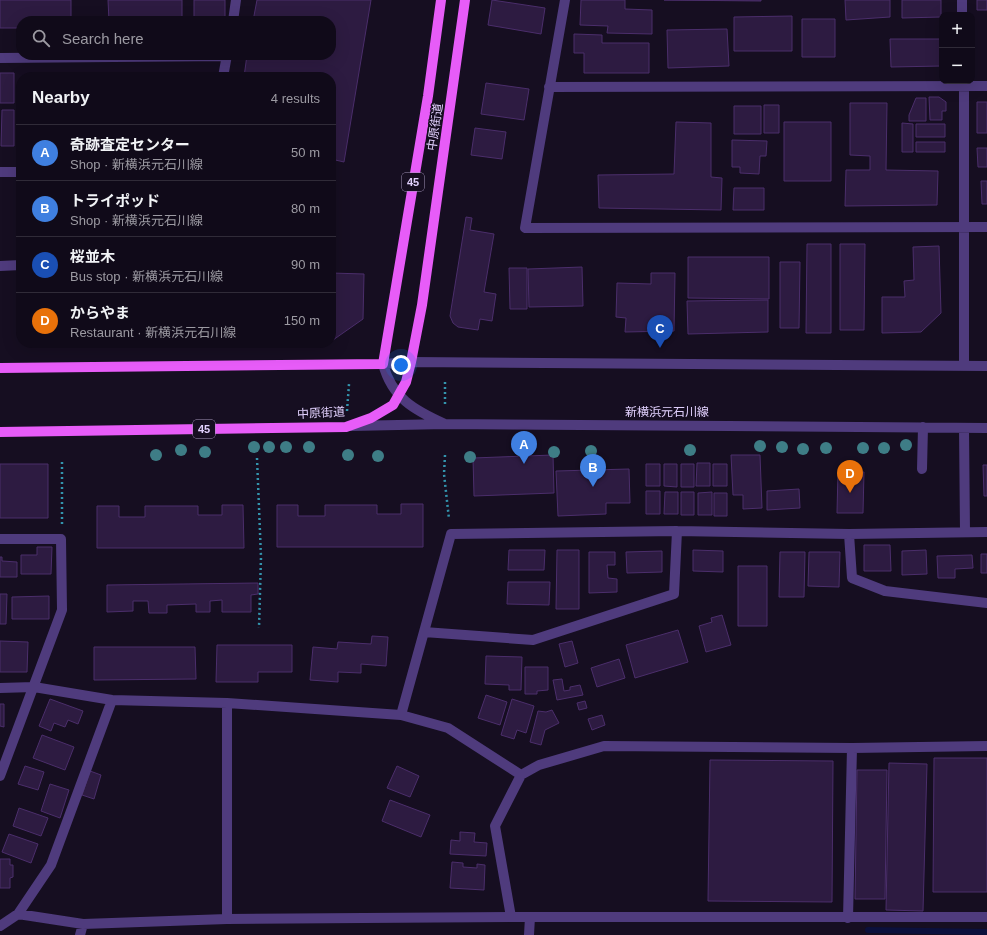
<!DOCTYPE html>
<meta charset="utf-8">
<style>
:root{--surface:#100a19;--page:#191322;--text:#f1f3f6;--muted:#9c9aa2;--line:#302b38;--accent:#d93025}
body{margin:0;font-family:Arial,"Noto Sans JP",sans-serif;background:var(--page);color:var(--text)}
.controls{position:absolute;right:12px;top:12px;display:grid;overflow:hidden;border-radius:8px;box-shadow:0 4px 16px #0002}
.controls button{width:36px;height:36px;display:grid;place-items:center;padding:0;border:0;border-bottom:1px solid var(--line);background:var(--surface);color:var(--text);font:20px sans-serif}
.you{position:absolute;left:401px;top:365px;width:14px;height:14px;margin:-10px;border:3px solid #fff;border-radius:50%;background:#1a73e8;box-shadow:0 0 0 6px #1a73e833}
.badge{display:grid;place-items:center;width:26px;height:26px;border-radius:50%;background:var(--accent);color:#fff;font-size:13px;font-weight:700}
.pin{position:absolute;translate:-50% -33px;filter:drop-shadow(0 1px 2px #0008)}
.pin::after{content:'';position:absolute;top:21px;width:14px;height:12px;background:inherit;clip-path:polygon(0 0,100% 0,50% 100%)}
.list{margin:0;padding:0;list-style:none}
h2{display:flex;justify-content:space-between;align-items:center;height:52px;margin:0;padding:0 16px;font-size:17px}
h2 small{font-size:13px;font-weight:400;color:var(--muted)}
.list li{display:grid;grid-template-columns:26px 1fr auto;gap:12px;align-items:center;box-sizing:border-box;height:56px;padding:0 16px;border-top:1px solid var(--line)}
.list b{display:block;font-size:15px;white-space:nowrap}
.list p{margin:0;font-size:13px;white-space:nowrap;color:var(--muted)}
.list em{font-size:13px;font-style:normal;color:var(--muted)}
.icon{flex:none;width:22px;height:22px;fill:none;stroke:currentColor;stroke-width:2;stroke-linecap:round;stroke-linejoin:round}
.map{position:relative;flex:none;width:987px;height:935px;overflow:hidden}
.search{position:absolute;background:var(--surface);box-shadow:0 4px 16px #0002;left:16px;top:16px;width:320px;height:44px;display:flex;align-items:center;gap:10px;box-sizing:border-box;padding:0 14px;border-radius:16px;color:var(--muted);font-size:15px}
.panel{position:absolute;background:var(--surface);box-shadow:0 4px 16px #0002;left:16px;top:72px;width:320px;height:276px;border-radius:16px}
.map>svg:first-child{display:block}
</style>
<div class="map">
<svg width="987" height="935" viewBox="0 0 987 935">
<rect width="100%" height="100%" fill="#160e21"/>
<g fill="none" stroke-linecap="round" stroke-linejoin="round">
<path stroke="#0b103c" stroke-width="6" d="M868 930 987 932"/>
</g>
<path fill="#2d1b41" stroke="#4b2e6b" d="M0 0H71V21H21V28H0Z
M108 0H182V21H109Z
M194 0H225V21H194Z
M257 0H371L344 162 331 159V77H244L247 55H331V21H253Z
M492 0 545 8 541 34 488 25Z
M581 0H625V9L652 10V34L607 33 608 26 580 25Z
M664 0H761V1Z
M845 0H890V17L846 20Z
M902 0H941V17L902 18Z
M977 0H987V10H977Z
M792 16V51H734V17Z
M802 19H835V57H802Z
M727 29 729 66 668 68 667 30Z
M574 34 602 35V43H649V73H584V53H574Z
M890 39H942V66L891 67Z
M0 73H14V103H0Z
M72 73H113V77H72Z
M486 83 529 89 524 120 481 114Z
M929 97H939L946 102V111H942V120H930Z
M916 98H926V121H909V115Z
M977 102H987V133H977Z
M850 103H887L886 170 938 171 937 205 845 206 846 170H870V156L850 155Z
M764 105H779V133H764Z
M734 106H761V134H734Z
M2 110H14V146H1Z
M676 122 711 123V177L722 178 721 210 599 208 598 175 674 174Z
M784 122H831V181H784Z
M902 123 913 124V152H902Z
M916 124H945V137H916Z
M475 128 506 132 502 159 471 155Z
M732 140 767 141 766 156H760L759 174 740 173V167H732Z
M916 142H945V152H916Z
M977 148H987V167H978Z
M981 181H987V204H982Z
M734 188H764V210H733Z
M17 210H21V220L17 219Z
M466 217 472 218 470 230 494 234 484 292 496 294 492 321 480 319 478 330 458 327 453 323 450 316Z
M807 244H831V333H806Z
M840 244H865L864 330H840Z
M939 246 941 313 921 332 882 333V297H905L904 281 914 280 913 247Z
M688 257H769V299L688 298Z
M780 262H800L799 328H780Z
M582 267 583 306 529 307 528 269Z
M509 268H527V309H510Z
M331 273 364 274 363 319 333 340H331Z
M651 273H675L674 331 625 332 626 318 616 317 617 283 651 284Z
M768 300V332L688 334 687 301Z
M553 455 554 493 474 496 473 458Z
M731 455H760L762 508 743 509V495H733Z
M697 463H710V486H696Z
M0 464H48V518H0Z
M646 464H660V486H646Z
M664 464H677V487L664 486Z
M681 464H694V487H681Z
M713 464H727V486H713Z
M983 465H987V496H984Z
M629 469 630 503H606V514L558 516 556 471Z
M838 471 864 472 863 513H837Z
M799 489 800 508 767 510V491Z
M646 491H660V514H646Z
M665 492H678V514H664Z
M681 492H694V515H681Z
M712 492V515H698V493Z
M714 493H727V516H714Z
M401 504H423V547H277V505H298V516H325V505H377V514H401Z
M222 505H243L244 548H97V506H119V517H145V506H198V515H222Z
M864 545H890L891 571H864Z
M37 547H52L51 574H21V555H37Z
M509 550H545L544 570H508Z
M557 550H579V609H556Z
M693 550 723 551V572L693 571Z
M926 550 927 574 902 575V551Z
M662 551V572L627 573 626 552Z
M589 552H615V565H607L608 578 617 579V592L589 593Z
M780 552H805L804 597H779Z
M809 552H840L839 587 808 586Z
M981 554H987V573H981Z
M972 555 973 568 955 569V578H938L937 556Z
M0 557H2V561L17 562V577H0Z
M738 566H767V626H738Z
M508 582H550L549 605 507 604Z
M258 583V594L251 595V612H222V600L210 601V612H196V604L167 605V613H149L148 601H133V611L107 612V585Z
M0 594H7L6 624H0Z
M49 596V619H12V597Z
M722 615 731 645 706 652 699 626 712 622 711 618Z
M678 630 688 662 635 678 626 645Z
M372 636 388 637 386 666 361 664V673L338 672V682L310 680 313 647 337 649 338 642 371 644Z
M0 641 28 642 27 672H0Z
M572 641 578 663 565 667 559 644Z
M217 645H292V672H258V682H216Z
M94 647H195L196 679 94 680Z
M486 656 522 657 521 690H509V685L485 684Z
M619 659 625 678 597 687 591 668Z
M525 667H548V690L537 691V694H525Z
M562 679 564 691 570 690V687L580 685 583 695 557 700 553 680Z
M486 695 507 702 500 725 478 718Z
M50 699 83 711 78 724 68 720 65 727 54 723 51 731 39 726Z
M512 699 534 706 526 733 517 730 514 739 501 735Z
M585 701 587 708 579 710 577 703Z
M0 704H4V727L0 726Z
M552 710 559 723 545 730 541 745 530 742 538 711 546 712Z
M602 715 605 725 592 730 588 719Z
M42 735 74 747 65 770 33 758Z
M934 758H987V892H933Z
M710 760 833 761 832 902 708 901Z
M889 763 927 764 923 911 886 910Z
M25 766 44 772 38 790 18 784Z
M397 766 419 776 410 797 387 788Z
M857 770H887L885 899H855Z
M90 771 101 775 94 799 82 795Z
M50 784 69 790 60 818 41 811Z
M390 800 430 815 421 837 382 821Z
M19 808 48 818 41 836 13 826Z
M460 832 475 833 474 842 487 843 486 856 450 854 451 840 460 841Z
M9 834 38 844 31 863 2 852Z
M0 859H10V865H13V877L10 878V888H0Z
M452 862 463 863V867L477 868V864L485 865 484 890 450 888Z"/>
<g fill="none" stroke-linecap="round" stroke-linejoin="round">
<path stroke="#3394ad" stroke-width="2.5" stroke-dasharray="2 3" stroke-linecap="butt" d="M445 382V407
M347 411 349 384
M445 455 444 474 449 519
M257 458 261 557 259 628
M62 462V524"/>
<path stroke="#4f3b7d" stroke-width="10" d="M565 0 525 228 987 227
M962 0V15
M233 21 236 0
M0 58 227 56
M223 77 227 55
M549 87 987 86
M0 172H21
M0 266 21 265
M964 366V81
M445 424C414 410 392 398 383 364L411 362 987 366
M351 426 445 424 987 428
M964 428 965 532
M922 469 923 427
M849 534 852 578 885 591 987 603
M0 539H61L62 610 0 776
M424 632 533 640 674 594 677 531
M0 688 34 687 112 700 227 703 401 715 448 728 521 775 539 765 604 746 852 748 987 746
M401 715 451 534 677 531 849 534 987 532
M18 914 83 924 227 919 511 917H987
M511 917 495 826 521 775
M848 918 852 748
M227 919V703
M0 926 18 914 51 865 112 700
M80 935 83 924
M529 935 530 917"/>
<path stroke="#e75cf8" stroke-width="10" d="M0 368 383 364 428 96 441 0
M0 432 346 427 371 418 393 405 406 382 411 362 422 305 465 0"/>
</g>
<g fill="#3e7d86">
<circle cx="906" cy="445" r="6"/>
<circle cx="760" cy="446" r="6"/>
<circle cx="254" cy="447" r="6"/>
<circle cx="269" cy="447" r="6"/>
<circle cx="286" cy="447" r="6"/>
<circle cx="309" cy="447" r="6"/>
<circle cx="782" cy="447" r="6"/>
<circle cx="826" cy="448" r="6"/>
<circle cx="863" cy="448" r="6"/>
<circle cx="884" cy="448" r="6"/>
<circle cx="803" cy="449" r="6"/>
<circle cx="181" cy="450" r="6"/>
<circle cx="690" cy="450" r="6"/>
<circle cx="522" cy="451" r="6"/>
<circle cx="591" cy="451" r="6"/>
<circle cx="205" cy="452" r="6"/>
<circle cx="554" cy="452" r="6"/>
<circle cx="156" cy="455" r="6"/>
<circle cx="348" cy="455" r="6"/>
<circle cx="378" cy="456" r="6"/>
<circle cx="470" cy="457" r="6"/>
</g>
<g text-anchor="middle" dominant-baseline="central" stroke-width="3" stroke-linejoin="round" paint-order="stroke">
<g fill="#160e21" stroke="#a496bb" stroke-width="1">
<rect x="402" y="173" width="22" height="18" rx="3"/>
<rect x="193" y="420" width="22" height="18" rx="3"/>
</g>
<g font-size="11" font-weight="bold" fill="#e1d0fd">
<text x="413" y="182">45</text>
<text x="204" y="429">45</text>
</g>
<g font-size="12" fill="#e1d0fd" stroke="#160e21">
<text transform="translate(435 127) rotate(-82)">中原街道</text>
<text x="667" y="412">新横浜元石川線</text>
<text transform="translate(321 413) rotate(-3)">中原街道</text>
</g>
</g>
</svg>
<div class="controls">
<button>+</button>
<button>−</button>
</div>
<div class="you"></div>
<div class="pin badge" style="left:524px;top:464px;background:#3f7fe0">A</div>
<div class="pin badge" style="left:593px;top:487px;background:#3f7fe0">B</div>
<div class="pin badge" style="left:660px;top:348px;background:#1a4fb4">C</div>
<div class="pin badge" style="left:850px;top:493px;background:#e8710a">D</div>
<div class="search"><svg class="icon" aria-label="search" viewBox="0 0 24 24"><circle cx="10" cy="10" r="6"/><path d="M15 15l6 6"/></svg>Search here</div>
<section class="panel">
<h2>Nearby<small>4 results</small></h2>
<ul class="list">
<li><span class="badge" style="background:#3f7fe0">A</span><div><b>奇跡査定センター</b><p>Shop · 新横浜元石川線</p></div><em>50 m</em></li>
<li><span class="badge" style="background:#3f7fe0">B</span><div><b>トライポッド</b><p>Shop · 新横浜元石川線</p></div><em>80 m</em></li>
<li><span class="badge" style="background:#1a4fb4">C</span><div><b>桜並木</b><p>Bus stop · 新横浜元石川線</p></div><em>90 m</em></li>
<li><span class="badge" style="background:#e8710a">D</span><div><b>からやま</b><p>Restaurant · 新横浜元石川線</p></div><em>150 m</em></li>
</ul>
</section>
</div>
